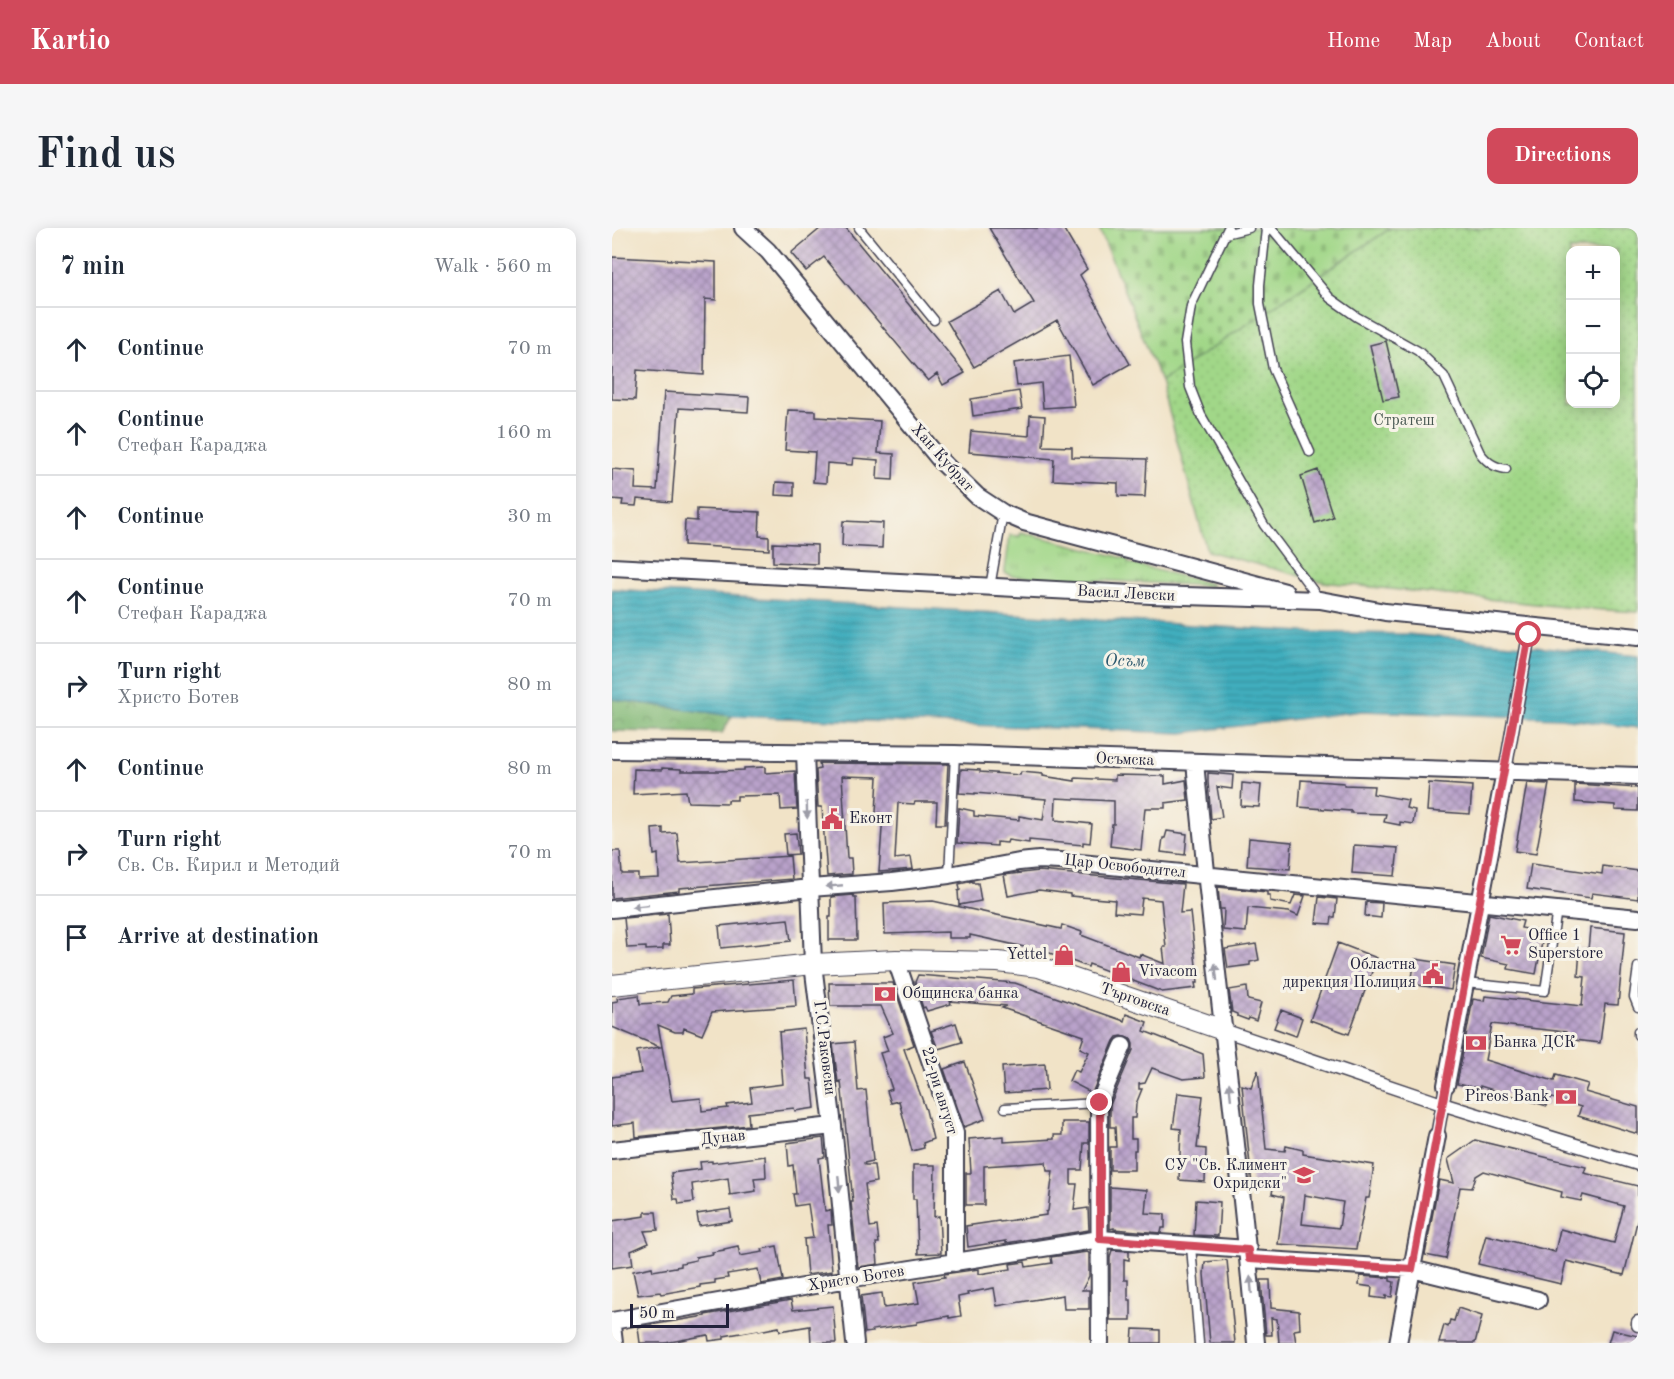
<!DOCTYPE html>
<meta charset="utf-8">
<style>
:root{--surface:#fff;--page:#f6f6f7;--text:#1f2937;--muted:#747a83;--line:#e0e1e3;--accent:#d1495b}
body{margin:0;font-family:"Old Standard TT",serif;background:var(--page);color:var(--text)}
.controls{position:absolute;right:18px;top:18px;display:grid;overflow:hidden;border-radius:12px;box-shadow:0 3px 15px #0003}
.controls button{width:54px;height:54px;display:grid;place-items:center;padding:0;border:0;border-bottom:2px solid var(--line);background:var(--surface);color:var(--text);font:30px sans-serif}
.scale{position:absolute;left:18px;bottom:15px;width:99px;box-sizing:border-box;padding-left:6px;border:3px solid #22223b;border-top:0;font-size:16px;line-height:21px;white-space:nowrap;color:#22223b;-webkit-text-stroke:4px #f7f3e8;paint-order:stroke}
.stop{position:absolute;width:18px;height:18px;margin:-14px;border:4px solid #d1495b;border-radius:50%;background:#fff}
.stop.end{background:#d1495b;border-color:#fff;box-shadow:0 2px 6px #0008}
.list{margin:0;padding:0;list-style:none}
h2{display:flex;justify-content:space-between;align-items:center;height:78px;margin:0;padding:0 24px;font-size:26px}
h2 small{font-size:20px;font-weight:400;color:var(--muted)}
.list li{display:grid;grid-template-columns:39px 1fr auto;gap:18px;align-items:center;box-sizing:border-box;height:84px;padding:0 24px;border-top:2px solid var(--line)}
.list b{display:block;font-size:22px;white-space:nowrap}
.list p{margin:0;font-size:20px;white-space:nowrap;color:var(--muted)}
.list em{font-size:20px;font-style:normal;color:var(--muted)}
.icon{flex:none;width:33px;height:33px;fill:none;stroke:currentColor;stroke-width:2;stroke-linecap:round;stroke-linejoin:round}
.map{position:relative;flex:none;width:1026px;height:1115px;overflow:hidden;border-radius:12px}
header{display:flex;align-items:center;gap:36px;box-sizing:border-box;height:84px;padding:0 30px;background:var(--accent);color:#fff}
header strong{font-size:28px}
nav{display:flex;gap:33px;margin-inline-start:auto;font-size:21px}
.intro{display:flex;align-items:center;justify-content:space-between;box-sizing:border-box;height:144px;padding:0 36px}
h1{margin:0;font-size:42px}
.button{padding:15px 27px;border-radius:12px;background:var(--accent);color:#fff;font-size:21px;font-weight:700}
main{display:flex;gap:36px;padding:0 36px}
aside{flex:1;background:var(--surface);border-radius:12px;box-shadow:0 3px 15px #0003}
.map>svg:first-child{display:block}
</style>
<header>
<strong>Kartio</strong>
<nav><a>Home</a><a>Map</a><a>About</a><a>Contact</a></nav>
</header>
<div class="intro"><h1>Find us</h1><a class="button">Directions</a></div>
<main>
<aside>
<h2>7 min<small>Walk · 560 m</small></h2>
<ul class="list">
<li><svg class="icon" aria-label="ahead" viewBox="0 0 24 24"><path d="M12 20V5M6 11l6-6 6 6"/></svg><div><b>Continue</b></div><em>70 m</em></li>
<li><svg class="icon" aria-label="ahead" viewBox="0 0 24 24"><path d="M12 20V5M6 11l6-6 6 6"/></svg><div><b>Continue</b><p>Стефан Караджа</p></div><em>160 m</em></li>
<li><svg class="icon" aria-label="ahead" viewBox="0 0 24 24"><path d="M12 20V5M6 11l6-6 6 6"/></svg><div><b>Continue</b></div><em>30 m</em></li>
<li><svg class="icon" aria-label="ahead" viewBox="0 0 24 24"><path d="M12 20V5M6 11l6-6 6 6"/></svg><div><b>Continue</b><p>Стефан Караджа</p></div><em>70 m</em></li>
<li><svg class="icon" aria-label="right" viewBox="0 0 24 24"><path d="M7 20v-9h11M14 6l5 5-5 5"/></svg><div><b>Turn right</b><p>Христо Ботев</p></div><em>80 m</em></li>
<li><svg class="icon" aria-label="ahead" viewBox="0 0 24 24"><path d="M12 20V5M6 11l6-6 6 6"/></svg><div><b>Continue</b></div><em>80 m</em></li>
<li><svg class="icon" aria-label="right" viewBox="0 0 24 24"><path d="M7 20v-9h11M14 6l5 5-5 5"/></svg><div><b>Turn right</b><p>Св. Св. Кирил и Методий</p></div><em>70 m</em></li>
<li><svg class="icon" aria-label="arrive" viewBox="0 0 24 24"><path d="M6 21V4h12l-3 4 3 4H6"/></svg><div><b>Arrive at destination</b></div></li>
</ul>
</aside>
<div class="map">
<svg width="1026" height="1115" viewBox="0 0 1026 1115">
<defs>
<pattern id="grass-tufts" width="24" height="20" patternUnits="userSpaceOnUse" patternTransform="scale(1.5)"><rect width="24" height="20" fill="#a1d788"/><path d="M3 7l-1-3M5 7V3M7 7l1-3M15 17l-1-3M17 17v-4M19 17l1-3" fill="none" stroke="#8ab876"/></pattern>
<pattern id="forest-crowns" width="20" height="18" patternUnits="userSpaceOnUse" patternTransform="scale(1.5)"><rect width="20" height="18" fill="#80b874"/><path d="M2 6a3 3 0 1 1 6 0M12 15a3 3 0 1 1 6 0" fill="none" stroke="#689560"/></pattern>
<pattern id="cemetery-stones" width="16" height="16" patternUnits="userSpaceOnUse" patternTransform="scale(1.5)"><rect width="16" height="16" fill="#a1d788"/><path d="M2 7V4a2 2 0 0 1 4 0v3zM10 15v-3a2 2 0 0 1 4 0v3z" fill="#8ab876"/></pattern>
<pattern id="park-dots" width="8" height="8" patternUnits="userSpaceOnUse" patternTransform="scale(1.5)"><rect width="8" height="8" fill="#a1d788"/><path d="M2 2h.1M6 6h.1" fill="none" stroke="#8ab876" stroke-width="1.8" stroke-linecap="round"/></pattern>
<pattern id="water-rules" width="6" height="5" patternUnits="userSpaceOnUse" patternTransform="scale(1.5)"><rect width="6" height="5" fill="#40aebe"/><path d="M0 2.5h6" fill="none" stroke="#358d9c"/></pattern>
<pattern id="building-cross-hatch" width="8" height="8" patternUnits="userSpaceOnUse" patternTransform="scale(1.5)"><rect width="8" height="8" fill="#b9a2ca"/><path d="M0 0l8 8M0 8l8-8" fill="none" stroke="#9684a5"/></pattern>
</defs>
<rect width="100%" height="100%" fill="#f7f3e8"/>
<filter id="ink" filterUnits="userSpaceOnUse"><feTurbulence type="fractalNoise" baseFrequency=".0167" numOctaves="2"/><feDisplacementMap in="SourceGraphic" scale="12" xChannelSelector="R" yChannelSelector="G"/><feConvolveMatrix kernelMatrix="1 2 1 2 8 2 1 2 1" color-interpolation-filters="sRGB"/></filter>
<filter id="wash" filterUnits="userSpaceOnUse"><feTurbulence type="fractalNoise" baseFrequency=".008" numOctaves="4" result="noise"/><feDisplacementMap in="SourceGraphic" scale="24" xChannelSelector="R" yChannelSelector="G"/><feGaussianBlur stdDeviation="1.35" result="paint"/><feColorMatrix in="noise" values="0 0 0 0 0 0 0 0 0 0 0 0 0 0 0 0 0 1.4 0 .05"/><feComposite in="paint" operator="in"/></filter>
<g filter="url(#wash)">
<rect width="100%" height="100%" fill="#f1e3c7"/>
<path fill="url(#grass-tufts)" stroke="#627c62" stroke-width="1.5" d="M409 304 516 331V335L600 356V358L400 348 393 345V342L398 307 408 308Z"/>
<path fill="url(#forest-crowns)" stroke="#516d58" stroke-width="1.5" d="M0 471 120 488 110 505 0 503Z"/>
<path fill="url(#cemetery-stones)" stroke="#627c62" stroke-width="1.5" d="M487 0H779L549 154Z"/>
<path fill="url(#park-dots)" stroke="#627c62" stroke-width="1.5" fill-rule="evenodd" d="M779 0H1026V384L962 380 711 354 595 323 549 154ZM958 22H1004V176H958Z"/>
<path fill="url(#water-rules)" stroke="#31687c" stroke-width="1.5" d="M0 361 692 404 796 406 1026 428V500L948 490 750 483 570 505 120 488 0 471Z"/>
<g id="blocks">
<path fill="url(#building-cross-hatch)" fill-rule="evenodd" d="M209 0H234L353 145 331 157 325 146 316 153 212 29 194 43 179 25Z
M377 0H451L475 41 468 47 518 136 481 157 445 92 362 139 335 93 389 63 402 87 422 75Z
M0 29 104 34V72L93 71 92 147 25 142 23 172 0 171Z
M774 113 787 169 771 172 758 117Z
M457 128 462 178 431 180 429 155 405 158 402 135Z
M407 163 410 181 361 188 359 171Z
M52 164 137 169 136 184 67 180 60 274 25 271 24 278 10 277 11 272 0 271V241L24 243 23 261 45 262Z
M176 182 204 183V189L268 193 266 225 282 226 281 252 265 251 266 232 241 230 240 237 215 235 214 255 201 254 203 224 173 222Z
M418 187 433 188 431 218 460 219V229L535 231 533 269 506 268V255L441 252 442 231 357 224 359 203 417 208Z
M706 242 721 289 703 295 689 248Z
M164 254 182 255V268L163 267Z
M85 281 148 284 147 308 157 309V322L72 317 73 292 85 293Z
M231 293 271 295 270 320 230 318Z
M161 315 205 317V336L161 334Z
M207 535 336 536 333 596H324L325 574H303L302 576 286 575 283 631 299 629 301 641 267 644 271 586 264 585 266 549 230 548 235 630H239L240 646 215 648 210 579H206L204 542 208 541Z
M153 539V545L183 543 185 581 169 582 168 567 125 568V572H116V575L76 574 74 563 21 566 22 541 50 542V540L69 541V543H106L132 542V540Z
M349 541 368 542V544L408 547 409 544 431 546V548L463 553V550L503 552V547L553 548V556L574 552 576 572 553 575V580H533L529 622 498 618 500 596H502V573L444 570 443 592 480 596 478 615 471 614V617L417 612V615L396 612 395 615 385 614V618L345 615 347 580 362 583V588L407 592V588L431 592 434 571 363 565V566L347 565Z
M596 545 621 547 620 561 605 559 610 589 599 591 596 554Z
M689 552 732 555V557L762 558 761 566 796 572 794 580 803 582 801 596 788 594V597L772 594 774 586 739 585V583L687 579Z
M630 555 649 557 647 579 629 578Z
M817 555 860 558 858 586 815 583Z
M915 555 937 556 924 626 903 623Z
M963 556 1026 560V583L1003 582V577L963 574Z
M51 600V606L65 605 68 635 178 628 180 651 67 660V663L0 670V623H8L10 646H26V651L47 650 46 626 42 627 40 601Z
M555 603 575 606 573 627 549 624 551 610H553Z
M184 605 186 626 174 627 172 606Z
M637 610 680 614 678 641 635 638Z
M742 617 786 620 783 648 740 645Z
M919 636 990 646 991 638 1026 643V671L980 665 979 670 915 661Z
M427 643 571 656 568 685 578 684 586 755H583L584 760 550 764 477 736 476 739 435 724 358 707V710H336V704L273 706 272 675 321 673 449 701 450 697 470 704 469 707 527 729 528 726 553 736 551 719H554L549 672 530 670 528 686 502 684 503 672 458 668V666L427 662 396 668 392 647Z
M361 653V655H366L369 673 347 677 346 663 348 662 347 656Z
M606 659 655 664V667H658V673L679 677 683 667 693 668 686 688 677 684 636 680 634 704 611 702 612 681H608Z
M241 667 242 669H244L245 712H217V689H219V669Z
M707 669 725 671 723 689H720L719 696 704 695Z
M754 674 770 675 769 690 753 688Z
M56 686 58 717H51V721L34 722V719L15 720 12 690Z
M877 686 911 693 909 700 932 704 924 746 896 741 897 736 869 730Z
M176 691 179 713 109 720 107 698Z
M978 700 1013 704 1006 777 993 776 988 815 953 811 954 804 880 796 873 832 942 853 944 847 976 856 973 864 1026 879V906L966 888 969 879 937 869 935 878 868 858V860L845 856 861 771 872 773 873 768 970 778 973 749 966 748 968 721 976 722Z
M726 715 765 730 737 806 698 792Z
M644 716 647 732 638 734V737L616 740 613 721Z
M803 731 843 737 839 762 799 756Z
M306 747 403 755 512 793 514 786 535 794 532 803 591 826 593 849 571 851 540 840 533 855 527 856V861H530L524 876 523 890H519V911H524V922H522V942H498V919H504L503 899H498V877L521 822V816L519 811 510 808 505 809 502 813 480 865 457 853 462 842 467 844 477 824 468 820 472 808 390 780 395 778 338 773 339 776 315 783 313 779 311 780 303 754Z
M182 752 184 778 100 784 90 807 72 800 71 804H63L46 797 60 873 89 870 90 883 116 880 115 877 140 874 138 860 171 856 167 804 192 801 196 851H200L203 880 183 883 182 880 136 885 137 897 24 909 23 895 0 898V849L29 845 25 823 48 819 0 799V774L6 773 5 770 27 767 28 776 56 774 59 768 80 766V761Z
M217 755H281L302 817 292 821 314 882 321 911 311 915 312 920 300 923 287 873 279 875 275 863 280 861 268 825 276 823 271 809 281 805 269 778H218Z
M635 759 636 772 649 775 644 793 637 790 636 792 625 788V786L620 784 617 762Z
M669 782 690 790 684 808 662 800Z
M344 795 350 814 326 821 319 803Z
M242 814 246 863 254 862 261 933 252 935 253 937H262L264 954 253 956 258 999 265 998 267 1015H264L266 1036 246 1039 239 974H241L229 853 226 854 221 816Z
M353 834 373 891 352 899 332 841Z
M433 836 435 862 392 865 390 839Z
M646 842 654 921 673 923 674 918 691 922V926L762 937 757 970H754L744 1021 666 1016 672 969 660 966 661 960 640 957 630 857 639 860ZM693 967 731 974 727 1000 690 996Z
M566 865 591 868 585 920 594 921 593 954 567 952 569 901 561 900Z
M450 894H477V915H472L470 942H459V956H465L462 982 476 980 477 1002 394 1015V1013L356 1019 354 998 387 993 388 994 434 987V984L436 983 441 943H435L434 934 372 938V977H354V945H359L357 911 392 908V914L442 911V907H450Z
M211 910 213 929 207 930 213 983 219 982 220 997H216L220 1043 195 1047 192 1011 201 1010 196 976 183 978 181 966H184L181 937 177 938 175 915Z
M863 912 974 939 972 945 1026 958V990L1012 1047 954 1033 949 1056 866 1036 874 1007 943 1024 948 1001 1002 1015 1012 978 971 967 969 973 949 969 950 964 872 943 864 948 860 960 848 959 834 1031 813 1027 827 952 842 955 836 931Z
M153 928 154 949 142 950 144 963 118 967 116 950 80 956 82 974 67 976 66 971H62L59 945 89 941 88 934 100 933V935Z
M301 937H323L322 989 327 988 329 1025 306 1026 304 971H301Z
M498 959 535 962 533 985 553 986V1000H550L549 1005 502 1001V1000L498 1001Z
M584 972 608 974 606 1008 582 1007Z
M118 981 120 993 87 998 85 986Z
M33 984H44L46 1002 32 1003 37 1015 19 1023 21 1037 0 1040V993L33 988Z
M126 1018 128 1028 151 1024 150 1021 165 1018 171 1052 149 1056 146 1041 115 1046 116 1050 103 1052V1055L88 1057V1059L49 1066 48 1064 26 1067 21 1043 40 1039 41 1043 69 1038V1035L84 1032V1029L101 1026 100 1024 112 1022V1021Z
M500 1022 517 1023V1032L512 1031V1052H516V1072H519V1092H498V1029Z
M475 1024 477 1025V1048L470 1062H477V1081H452L451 1067 385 1078 382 1060 355 1065 356 1067 346 1069 349 1088 337 1090V1088L305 1094V1096L260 1102 261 1104 253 1105 249 1068 270 1065 272 1080 307 1075 303 1054 333 1049 332 1046 367 1041V1046L399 1041 398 1036 413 1034 414 1039 440 1035 439 1029Z
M615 1032 623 1115H598L592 1046 593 1034Z
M748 1048 778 1050V1053L782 1054 780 1069 774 1068V1071L759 1069 760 1059 747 1057Z
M649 1052H658L659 1080 687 1083 688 1101 682 1102 684 1115H667L665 1091 659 1090 660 1107H654Z
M179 1072 181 1082 221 1078 224 1115H199L198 1098 168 1103 167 1099 147 1103 146 1102 112 1108V1111L97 1113 96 1107 53 1115H28L26 1099 93 1088V1087Z
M846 1080 870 1088 863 1115H827L832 1097 836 1099 838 1092 842 1093Z
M521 1101 548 1102V1115H520Z
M1000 1102 1026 1108V1115H996Z"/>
</g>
</g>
<g filter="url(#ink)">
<use href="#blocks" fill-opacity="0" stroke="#413f50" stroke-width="1.5"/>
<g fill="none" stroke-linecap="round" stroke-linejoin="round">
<defs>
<path id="service" d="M247 0 322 92
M616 0 579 78 573 115 578 159 589 187 652 297 708 372
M653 0 661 2 718 70 745 89 806 123 832 148 868 225C876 235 882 239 894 241
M654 1 648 57V76L661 141 698 224
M613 6 637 0
M378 359 391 285
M337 647 343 526
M1026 739 1022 769 1026 779
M853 755 933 763 945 681
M1026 803V807
M393 880 487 875
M579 1018 587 1115"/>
<path id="pedestrian" d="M893 543 917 407
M611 802 830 876 1026 936
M825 908 834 857
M1026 1094V1097"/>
<path id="minor" d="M131 0 156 23 329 233 365 268 391 285 412 294 673 364
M0 339 539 367 708 372 773 384 1026 409
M0 522 343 526 1026 548
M193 524 201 736 221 898 243 1115
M583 534C601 728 627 921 644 1115
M0 681 198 660 280 654 337 647 407 634 427 632 448 633 1026 690
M284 732 343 905V1035
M834 857 893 543
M0 922 221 898
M637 1031 800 1041 926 1072
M0 1093 236 1051 488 1011 636 1021
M0 1098 2 1115
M488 1115 487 875 511 818
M786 1115 825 908"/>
<path id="tertiary" d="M0 757 201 736 284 732 386 734 427 739 611 802"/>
</defs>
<use href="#service" stroke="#413f50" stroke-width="11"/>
<use href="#pedestrian" stroke="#413f50" stroke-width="15"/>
<use href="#minor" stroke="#413f50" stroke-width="20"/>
<use href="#tertiary" stroke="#413f50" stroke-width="22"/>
<use href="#service" stroke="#fff" stroke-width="8"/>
<use href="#pedestrian" stroke="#fff" stroke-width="12"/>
<use href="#minor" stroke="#fff" stroke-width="16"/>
<use href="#tertiary" stroke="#fff" stroke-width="20"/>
</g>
<defs><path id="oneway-solid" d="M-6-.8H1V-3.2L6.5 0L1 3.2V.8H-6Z" transform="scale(1.5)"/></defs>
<g fill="#9c9ca7">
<use href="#oneway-solid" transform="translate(195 582) rotate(88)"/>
<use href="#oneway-solid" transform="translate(222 658) rotate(175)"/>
<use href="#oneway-solid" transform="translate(28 678) rotate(174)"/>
<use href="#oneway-solid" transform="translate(604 744) rotate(-97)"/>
<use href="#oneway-solid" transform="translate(618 863) rotate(-96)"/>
<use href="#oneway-solid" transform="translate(227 956) rotate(85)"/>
<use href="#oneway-solid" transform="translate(639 1057) rotate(-95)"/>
</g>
</g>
<g fill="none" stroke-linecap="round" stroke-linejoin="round" filter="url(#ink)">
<path stroke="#d1495b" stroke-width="8" d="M488 875V1011L636 1022 637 1031 800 1041 917 407"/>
</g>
<defs>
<symbol id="civic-bare" viewBox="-9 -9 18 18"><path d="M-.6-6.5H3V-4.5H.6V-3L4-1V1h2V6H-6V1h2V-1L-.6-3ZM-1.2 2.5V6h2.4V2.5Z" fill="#d1495b" stroke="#f7f3e8" stroke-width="2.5" paint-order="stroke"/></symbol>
<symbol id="supermarket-bare" viewBox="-9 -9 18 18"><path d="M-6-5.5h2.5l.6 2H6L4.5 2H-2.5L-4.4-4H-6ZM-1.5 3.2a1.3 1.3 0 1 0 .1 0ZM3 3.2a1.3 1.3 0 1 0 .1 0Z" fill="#d1495b" stroke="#f7f3e8" stroke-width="2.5" paint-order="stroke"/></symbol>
<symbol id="shop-bare" viewBox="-9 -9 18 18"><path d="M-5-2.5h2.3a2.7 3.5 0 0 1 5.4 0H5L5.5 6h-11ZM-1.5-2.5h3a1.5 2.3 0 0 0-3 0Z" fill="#d1495b" stroke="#f7f3e8" stroke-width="2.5" paint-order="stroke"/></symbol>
<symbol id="bank-bare" viewBox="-9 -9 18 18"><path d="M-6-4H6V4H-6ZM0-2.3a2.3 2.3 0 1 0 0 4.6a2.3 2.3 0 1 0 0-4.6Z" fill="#d1495b" stroke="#f7f3e8" stroke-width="2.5" paint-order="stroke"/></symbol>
<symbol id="school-bare" viewBox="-9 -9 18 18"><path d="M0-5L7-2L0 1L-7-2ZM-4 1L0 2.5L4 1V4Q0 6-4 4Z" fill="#d1495b" stroke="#f7f3e8" stroke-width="2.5" paint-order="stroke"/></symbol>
</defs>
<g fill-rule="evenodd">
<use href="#civic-bare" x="205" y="576" width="30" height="30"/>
<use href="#supermarket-bare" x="884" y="702" width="30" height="30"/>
<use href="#shop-bare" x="437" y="712" width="30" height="30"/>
<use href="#shop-bare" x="494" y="729" width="30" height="30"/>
<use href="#civic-bare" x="806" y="731" width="30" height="30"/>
<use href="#bank-bare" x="258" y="751" width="30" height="30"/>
<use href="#bank-bare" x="849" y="800" width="30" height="30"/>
<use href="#bank-bare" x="939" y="854" width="30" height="30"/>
<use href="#school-bare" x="677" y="932" width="30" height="30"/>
</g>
<g text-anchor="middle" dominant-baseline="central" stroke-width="6" stroke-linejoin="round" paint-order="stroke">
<g font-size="16" fill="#485852" stroke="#f7f3e8">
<text x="792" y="193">Стратеш</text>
</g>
<g font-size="16" fill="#22223b" stroke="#f7f3e8">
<text transform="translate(330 230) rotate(48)">Хан Кубрат</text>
<text transform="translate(514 366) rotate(3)">Васил Левски</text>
<text transform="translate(513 532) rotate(2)">Осъмска</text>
<text transform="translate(513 639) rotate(6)">Цар Освободител</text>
<text transform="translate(523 772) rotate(19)">Търговска</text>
<text transform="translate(212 820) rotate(83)">Г.С.Раковски</text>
<text transform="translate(327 863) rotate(73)">22-ри август</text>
<text transform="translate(111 910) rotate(-6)">Дунав</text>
<text transform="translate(244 1051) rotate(-9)">Христо Ботев</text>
</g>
<g font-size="16" fill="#22223b" stroke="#f7f3e8" text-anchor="start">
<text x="237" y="591">Еконт</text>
<text x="916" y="708">Office 1<tspan x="916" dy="18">Superstore</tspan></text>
<text x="435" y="727" text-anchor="end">Yettel</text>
<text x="804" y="737" text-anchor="end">Областна<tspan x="804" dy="18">дирекция Полиция</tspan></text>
<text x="526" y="744">Vivacom</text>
<text x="290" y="766">Общинска банка</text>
<text x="881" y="815">Банка ДСК</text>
<text x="937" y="869" text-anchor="end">Pireos Bank</text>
<text x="675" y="938" text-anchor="end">СУ "Св. Климент<tspan x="675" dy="18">Охридски"</tspan></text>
</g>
<g font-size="18" font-style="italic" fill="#2e5a6f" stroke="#f7f3e8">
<text transform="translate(513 433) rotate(1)">Осъм</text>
</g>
</g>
</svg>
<div class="controls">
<button>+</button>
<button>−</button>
<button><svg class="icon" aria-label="locate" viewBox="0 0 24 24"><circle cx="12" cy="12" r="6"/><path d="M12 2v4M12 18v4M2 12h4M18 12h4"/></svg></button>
</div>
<div class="scale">50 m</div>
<div class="stop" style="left:917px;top:407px"></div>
<div class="stop end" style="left:488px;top:875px"></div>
</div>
</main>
